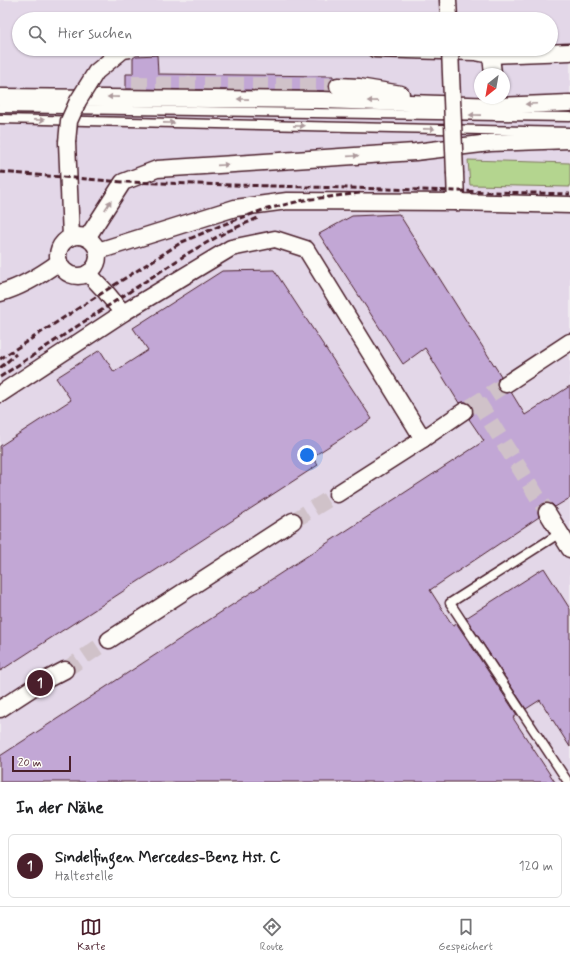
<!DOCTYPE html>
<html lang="de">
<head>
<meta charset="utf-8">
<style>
	:root { --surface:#fff; --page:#f6f6f6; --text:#202124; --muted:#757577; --line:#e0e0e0; --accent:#4a1f2b }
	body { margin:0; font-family:Mynerve,sans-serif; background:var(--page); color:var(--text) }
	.compass { position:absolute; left:474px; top:68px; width:36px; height:36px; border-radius:50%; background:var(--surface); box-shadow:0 1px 3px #0004; rotate:211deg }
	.scale { position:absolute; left:12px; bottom:10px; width:59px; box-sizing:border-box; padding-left:4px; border:2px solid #4a1f2b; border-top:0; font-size:11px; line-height:14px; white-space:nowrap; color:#4a1f2b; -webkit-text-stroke:3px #fdfcf7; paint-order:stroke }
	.you { position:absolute; left:307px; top:455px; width:14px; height:14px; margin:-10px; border:3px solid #fff; border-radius:50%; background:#1a73e8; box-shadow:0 0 0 6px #1a73e833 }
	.badge { display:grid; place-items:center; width:26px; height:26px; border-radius:50%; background:var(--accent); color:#fff; font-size:13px; font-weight:700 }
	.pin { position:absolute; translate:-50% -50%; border:2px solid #fff; box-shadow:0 1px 4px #0006 }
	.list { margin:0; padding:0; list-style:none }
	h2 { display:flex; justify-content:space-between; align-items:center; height:52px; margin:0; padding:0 16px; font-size:17px }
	h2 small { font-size:13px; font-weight:400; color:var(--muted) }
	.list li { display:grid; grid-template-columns:26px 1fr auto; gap:12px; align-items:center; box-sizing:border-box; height:64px; margin:0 8px 8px; padding:0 8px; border:1px solid var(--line); border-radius:6px }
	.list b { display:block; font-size:15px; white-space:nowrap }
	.list p { margin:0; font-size:13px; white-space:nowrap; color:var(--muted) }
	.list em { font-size:13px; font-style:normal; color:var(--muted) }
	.icon { flex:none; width:22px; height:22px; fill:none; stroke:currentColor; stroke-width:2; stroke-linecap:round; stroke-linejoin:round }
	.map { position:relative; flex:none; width:570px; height:782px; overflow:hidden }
	.search { position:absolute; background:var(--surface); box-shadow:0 1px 3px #0004; left:12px; right:12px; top:12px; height:44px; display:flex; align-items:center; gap:10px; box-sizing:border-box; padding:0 14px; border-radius:22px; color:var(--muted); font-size:15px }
	.sheet { height:124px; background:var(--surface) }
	nav { display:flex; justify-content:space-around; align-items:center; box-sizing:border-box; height:56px; border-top:1px solid var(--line); background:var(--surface); font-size:11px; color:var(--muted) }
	nav a { display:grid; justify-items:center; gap:2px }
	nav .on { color:var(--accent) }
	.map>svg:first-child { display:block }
</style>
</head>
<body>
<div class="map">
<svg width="570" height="782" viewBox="0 0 570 782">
	<rect width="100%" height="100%" fill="#f1ebf0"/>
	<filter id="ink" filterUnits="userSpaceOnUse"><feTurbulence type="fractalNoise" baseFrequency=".025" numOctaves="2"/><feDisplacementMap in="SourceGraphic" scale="8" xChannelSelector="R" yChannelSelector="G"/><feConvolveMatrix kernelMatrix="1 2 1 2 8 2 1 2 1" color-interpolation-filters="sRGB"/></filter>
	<g filter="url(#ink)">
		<!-- built -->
		<path fill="#e3d7e8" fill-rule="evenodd" d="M0,0H570V782H0ZM19,19H551V49H19ZM480,74H504V98H480Z"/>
		<!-- green -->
		<polygon fill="#b4d58f" stroke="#7f7a5d" points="468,160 570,163 570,187 470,185"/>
		<!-- building -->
		<g fill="#c2a7d5" stroke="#4a1f2b">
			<polygon points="157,55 158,74 333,76 333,78 330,81 329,85 330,91 126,89 126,74 133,74 133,58 136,56"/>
			<polygon points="399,214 501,376 498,379 497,384 498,390 501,392 506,393 511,392 525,415 570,386 570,498 555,507 552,504 547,503 542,504 538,508 538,512 539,517 430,590 453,626 457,624 517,715 513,718 555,782 0,782 0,756 484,441 469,419 473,415 473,411 472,406 468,402 463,402 459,403 425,348 403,364 319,234 352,216"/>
			<polygon points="274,270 372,419 312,457 318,465 0,671 0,446 71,400 56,378 100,350 114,372 148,350 133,328 222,271"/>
			<polygon points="544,568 570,609 570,747 540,700 526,709 466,618"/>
		</g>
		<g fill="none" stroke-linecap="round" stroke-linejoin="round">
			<!-- minor-tunnel -->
			<g stroke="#d0c2c9" stroke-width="16" stroke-dasharray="16 8" stroke-linecap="butt">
				<polyline points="132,84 338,86"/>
				<polyline points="478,402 547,512"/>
				<polyline points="470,407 506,384"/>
				<polyline points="293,521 337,494"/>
				<polyline points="65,670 109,640"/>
			</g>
			<defs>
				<g id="service">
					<polyline points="0,108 570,117"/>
					<polyline points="0,119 570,132"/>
					<polyline points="560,533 450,603 568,782"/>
				</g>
				<g id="minor">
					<polyline points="448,0 449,19"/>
					<polyline points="375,49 475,52 491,55 493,74"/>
					<polyline points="491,55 570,52"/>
					<polyline points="338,86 359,87 401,94"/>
					<polyline points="0,97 322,100 497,106 570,103"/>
					<polyline points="67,142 71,237"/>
					<polyline points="455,174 456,202"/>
					<circle cx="78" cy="256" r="20"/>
					<polyline points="87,238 123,182 157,169 415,152 490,143 570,140"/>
					<polyline points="98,251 235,208 287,201 456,202 570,205"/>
					<polyline points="88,273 105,291 123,313"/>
					<path d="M0,293C22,287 41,275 59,262"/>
					<polyline points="506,384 570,342"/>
					<polyline points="0,394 123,313 231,248 275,239 306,249 423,439"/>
					<polyline points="337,494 423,439 464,411"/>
					<polyline points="547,512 570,549"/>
					<polyline points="109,640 293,521"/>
					<polyline points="0,709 40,683 65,670"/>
				</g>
			</defs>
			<!-- service casing -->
			<use href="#service" stroke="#4a1f2b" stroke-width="11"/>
			<!-- minor casing -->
			<use href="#minor" stroke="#4a1f2b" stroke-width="19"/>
			<!-- service -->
			<use href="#service" stroke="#fdfcf7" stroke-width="8"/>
			<!-- minor -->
			<use href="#minor" stroke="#fdfcf7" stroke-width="16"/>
			<!-- rail -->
			<g stroke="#4a1f2b" stroke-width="3" stroke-dasharray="6 3" stroke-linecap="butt">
				<polyline points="0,172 123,182 570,194"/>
				<polyline points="0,359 105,291 182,242 222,225 263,210 304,200 361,193"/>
				<polyline points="0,368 16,354"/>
				<polyline points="0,377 190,252 226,232 260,217"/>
			</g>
			<defs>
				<g id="minor-bridge">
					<polyline points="450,49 455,174"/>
					<polyline points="67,142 69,121 78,101 96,72 123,50 130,49"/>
				</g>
			</defs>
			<!-- minor-bridge casing -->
			<use href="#minor-bridge" stroke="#4a1f2b" stroke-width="19" stroke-linecap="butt"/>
			<!-- minor-bridge -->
			<use href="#minor-bridge" stroke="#fdfcf7" stroke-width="16"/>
		</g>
		<!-- one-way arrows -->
		<defs><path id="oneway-solid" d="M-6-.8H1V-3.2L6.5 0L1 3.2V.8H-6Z"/></defs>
		<g fill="#ac999b">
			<use href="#oneway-solid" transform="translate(113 97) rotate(-179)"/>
			<use href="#oneway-solid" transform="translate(243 99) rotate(-179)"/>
			<use href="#oneway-solid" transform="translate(373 101) rotate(-179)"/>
			<use href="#oneway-solid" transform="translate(531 104) rotate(178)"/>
			<use href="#oneway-solid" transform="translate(475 115) rotate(-179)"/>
			<use href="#oneway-solid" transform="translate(39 120) rotate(1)"/>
			<use href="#oneway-solid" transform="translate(169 123) rotate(1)"/>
			<use href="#oneway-solid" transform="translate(299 126) rotate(1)"/>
			<use href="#oneway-solid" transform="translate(429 129) rotate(1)"/>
			<use href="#oneway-solid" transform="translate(353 156) rotate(-4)"/>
			<use href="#oneway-solid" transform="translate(223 165) rotate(-4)"/>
			<use href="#oneway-solid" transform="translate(108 205) rotate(-57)"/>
		</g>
	</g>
</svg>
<svg class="compass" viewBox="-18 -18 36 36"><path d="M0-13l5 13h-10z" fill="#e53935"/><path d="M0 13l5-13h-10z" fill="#757577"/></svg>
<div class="scale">20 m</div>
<div class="you"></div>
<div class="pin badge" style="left:40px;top:683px">1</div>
<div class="search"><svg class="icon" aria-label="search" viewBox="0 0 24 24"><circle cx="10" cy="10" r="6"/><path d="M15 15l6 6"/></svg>Hier suchen</div>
</div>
<section class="sheet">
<h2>In der Nähe<small></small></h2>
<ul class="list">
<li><span class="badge">1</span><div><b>Sindelfingen Mercedes-Benz Hst. C</b><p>Haltestelle</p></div><em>120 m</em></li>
</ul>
</section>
<nav>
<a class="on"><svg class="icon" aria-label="map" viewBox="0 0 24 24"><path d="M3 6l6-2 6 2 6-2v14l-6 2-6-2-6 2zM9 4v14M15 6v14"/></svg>Karte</a>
<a><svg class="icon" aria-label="directions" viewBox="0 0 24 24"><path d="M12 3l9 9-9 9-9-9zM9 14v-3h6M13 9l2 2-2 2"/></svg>Route</a>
<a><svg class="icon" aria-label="saved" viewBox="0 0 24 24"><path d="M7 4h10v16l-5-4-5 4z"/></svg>Gespeichert</a>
</nav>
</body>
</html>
